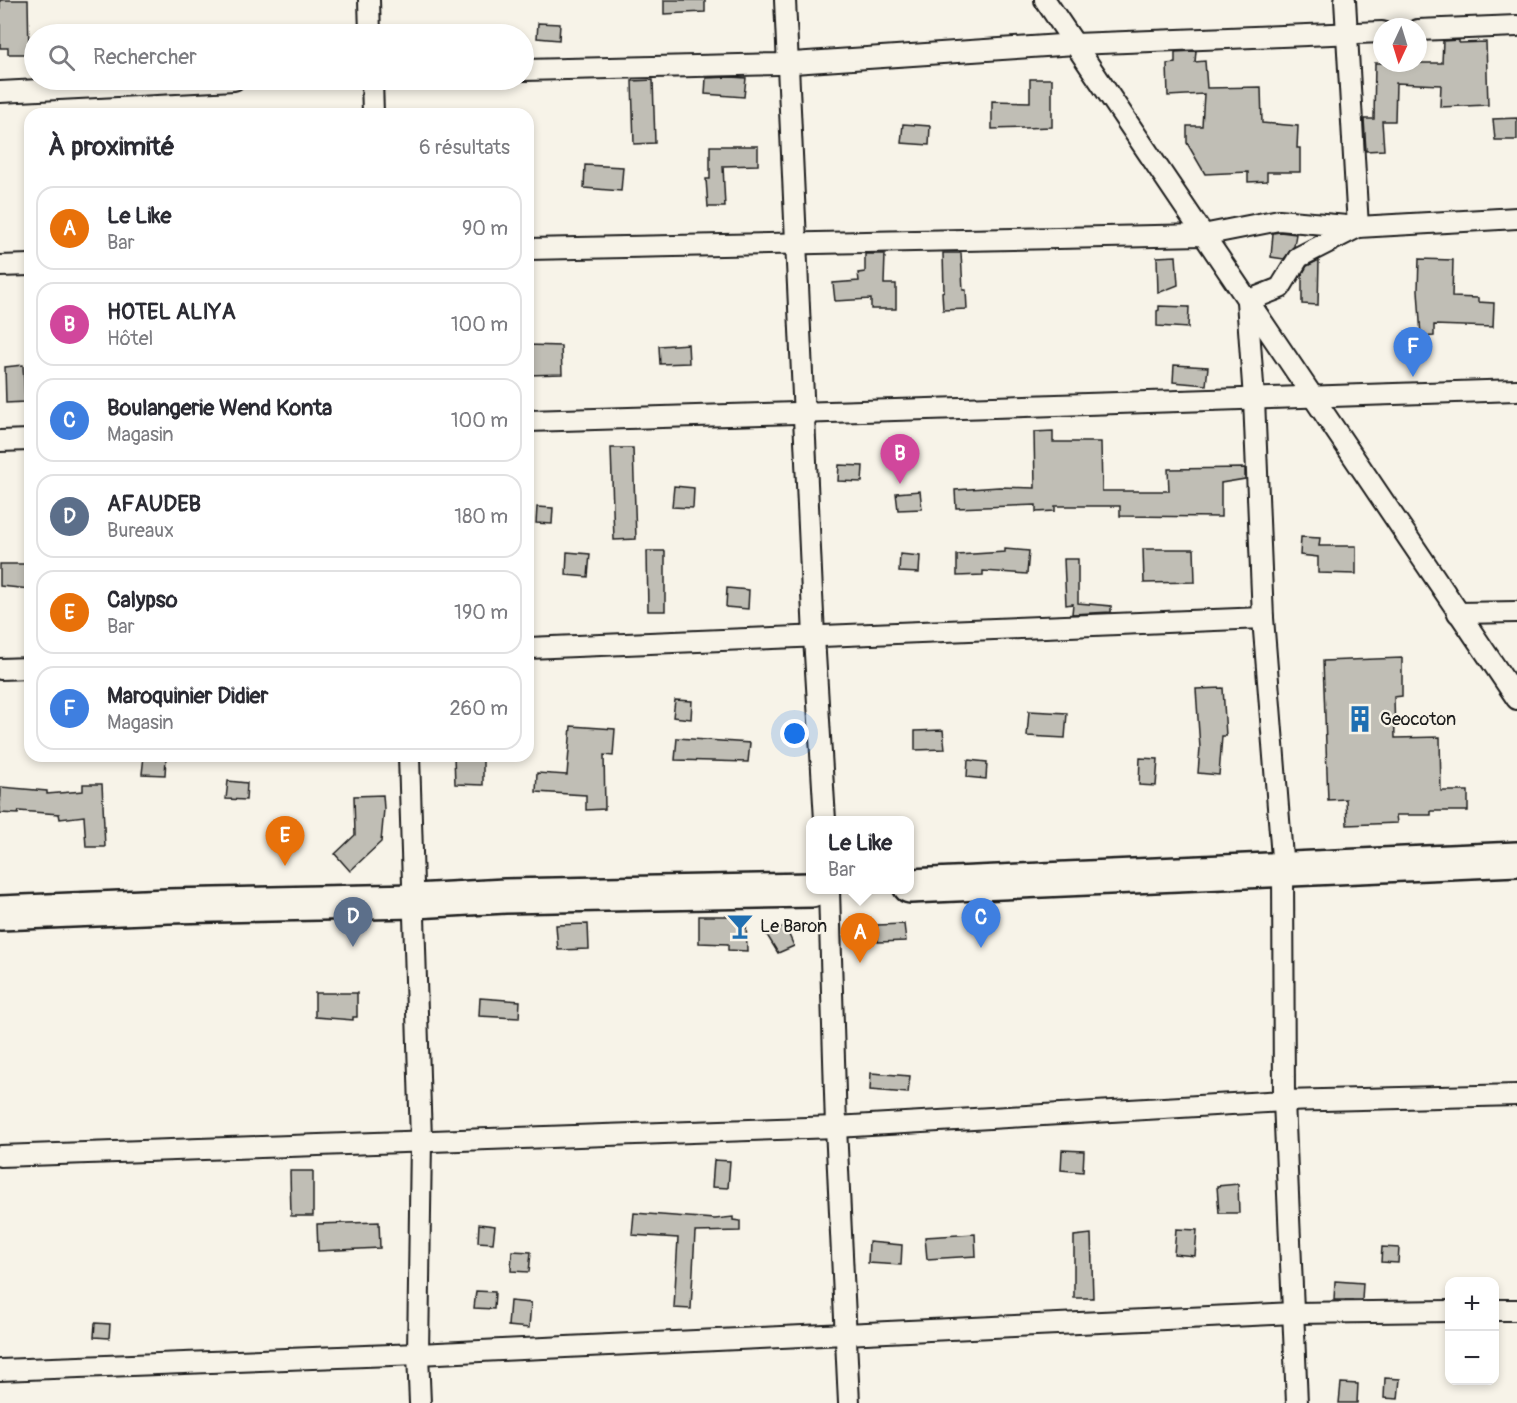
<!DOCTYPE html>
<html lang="fr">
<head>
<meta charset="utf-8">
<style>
	:root { --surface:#fff; --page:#f7f7f7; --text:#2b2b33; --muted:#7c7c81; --line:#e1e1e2; --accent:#1a73e8 }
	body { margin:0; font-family:Pangolin,sans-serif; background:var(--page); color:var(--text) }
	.controls { position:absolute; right:18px; bottom:18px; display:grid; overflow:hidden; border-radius:12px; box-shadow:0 3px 9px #0003 }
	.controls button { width:54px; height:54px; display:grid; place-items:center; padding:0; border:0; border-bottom:2px solid var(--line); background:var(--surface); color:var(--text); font:30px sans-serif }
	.compass { position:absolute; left:1373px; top:18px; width:54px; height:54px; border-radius:50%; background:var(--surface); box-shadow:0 3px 9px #0003; rotate:184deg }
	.you { position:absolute; left:795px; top:734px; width:21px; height:21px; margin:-15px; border:4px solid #fff; border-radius:50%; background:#1a73e8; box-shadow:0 0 0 9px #1a73e833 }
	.badge { display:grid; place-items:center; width:39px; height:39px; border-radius:50%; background:var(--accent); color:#fff; font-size:20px; font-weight:700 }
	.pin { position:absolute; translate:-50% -50px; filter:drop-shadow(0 2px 3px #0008) }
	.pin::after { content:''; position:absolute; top:32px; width:21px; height:18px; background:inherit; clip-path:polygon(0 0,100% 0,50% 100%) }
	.popup { position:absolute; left:806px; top:816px; width:108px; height:78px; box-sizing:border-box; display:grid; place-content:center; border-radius:12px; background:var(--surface); filter:drop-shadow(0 2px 4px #0005); font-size:20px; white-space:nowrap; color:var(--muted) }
	.popup b { font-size:22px; color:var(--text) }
	.popup::after { content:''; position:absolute; left:50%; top:100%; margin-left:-12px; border:12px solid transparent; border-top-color:var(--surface) }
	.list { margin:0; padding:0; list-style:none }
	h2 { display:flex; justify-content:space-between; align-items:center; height:78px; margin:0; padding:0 24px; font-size:26px }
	h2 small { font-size:20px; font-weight:400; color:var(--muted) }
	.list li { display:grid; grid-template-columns:39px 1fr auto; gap:18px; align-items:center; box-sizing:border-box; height:84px; margin:0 12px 12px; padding:0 12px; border:2px solid var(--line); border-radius:18px }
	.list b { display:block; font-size:22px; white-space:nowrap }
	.list p { margin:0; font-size:20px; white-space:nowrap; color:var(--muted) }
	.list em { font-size:20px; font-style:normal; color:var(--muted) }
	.icon { flex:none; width:33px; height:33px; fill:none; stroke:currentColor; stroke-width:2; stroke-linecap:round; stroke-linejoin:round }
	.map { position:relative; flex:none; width:1517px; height:1403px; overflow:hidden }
	.search { position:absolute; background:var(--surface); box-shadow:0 3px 9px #0003; left:24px; top:24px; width:510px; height:66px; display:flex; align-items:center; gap:15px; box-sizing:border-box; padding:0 21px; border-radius:33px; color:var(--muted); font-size:22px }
	.panel { position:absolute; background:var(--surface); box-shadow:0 3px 9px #0003; left:24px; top:108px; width:510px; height:654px; border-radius:18px }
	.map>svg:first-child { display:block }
</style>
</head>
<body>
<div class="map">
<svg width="1517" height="1403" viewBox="0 0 1517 1403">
	<rect width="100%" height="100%" fill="#f7f3e8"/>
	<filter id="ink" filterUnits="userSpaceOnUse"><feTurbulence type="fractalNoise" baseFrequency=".0167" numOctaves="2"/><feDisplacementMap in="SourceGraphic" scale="12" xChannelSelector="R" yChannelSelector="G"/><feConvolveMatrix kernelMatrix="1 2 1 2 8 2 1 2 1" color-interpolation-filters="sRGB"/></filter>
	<g filter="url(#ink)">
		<!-- building -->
		<g fill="#c0beb5" stroke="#1c1c1c" stroke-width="1.5">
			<polygon points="0,0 28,0 29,54 8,54 8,48 0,48"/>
			<polygon points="664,0 705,0 705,12 664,14"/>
			<polygon points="538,23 560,24 559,40 537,38"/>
			<polygon points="1459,40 1459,43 1486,42 1488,105 1440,107 1441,85 1396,83 1395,121 1382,121 1384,150 1366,151 1364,119 1374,119 1375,63 1442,63 1443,41"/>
			<polygon points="1196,51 1195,62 1205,61 1207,88 1261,87 1262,123 1298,126 1297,148 1300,148 1300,172 1267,172 1267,181 1248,182 1248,172 1205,174 1187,143 1187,126 1202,126 1204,94 1168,96 1167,64 1175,63 1175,52"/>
			<polygon points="731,77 746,78 744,97 705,94 706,78"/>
			<polygon points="1030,79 1052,79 1052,127 992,129 992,101 1030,102"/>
			<polygon points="653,80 655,143 634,144 632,81"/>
			<polygon points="1517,118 1517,140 1495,140 1493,119"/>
			<polygon points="903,124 930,126 929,145 901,143"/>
			<polygon points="710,146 758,146 758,165 723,166 725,207 708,207 706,179 710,179"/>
			<polygon points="585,165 623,167 621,191 584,188"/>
			<polygon points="1280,232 1296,234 1294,246 1284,259 1271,257 1273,233"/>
			<polygon points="943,253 961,253 963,290 966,290 967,309 943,310 942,292 944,291"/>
			<polygon points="865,254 885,254 884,284 896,284 896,309 871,309 871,299 835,301 833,283 859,281 858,273 865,272"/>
			<polygon points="1176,256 1178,285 1158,293 1157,257"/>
			<polygon points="1419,259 1453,260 1452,297 1478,298 1478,302 1494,303 1493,327 1434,325 1434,336 1421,337 1418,290"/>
			<polygon points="1319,260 1318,305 1302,304 1302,275 1307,266"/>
			<polygon points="1159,306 1189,307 1188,328 1157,326 1157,311 1159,310"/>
			<polygon points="688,344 689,363 660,364 659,346"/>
			<polygon points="528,345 561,346 562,374 528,375"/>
			<polygon points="23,365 25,402 6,403 5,367"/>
			<polygon points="1174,365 1208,367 1206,385 1173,382"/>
			<polygon points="1053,431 1053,442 1101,442 1102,491 1169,491 1168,469 1245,468 1245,479 1221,483 1221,517 1120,516 1120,506 1055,506 1055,511 1036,512 1036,505 956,508 955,490 999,487 1035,488 1034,432"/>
			<polygon points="611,448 633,448 636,539 614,540"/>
			<polygon points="839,465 863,466 862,482 838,481"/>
			<polygon points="674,486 694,488 693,508 672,507"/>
			<polygon points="920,491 922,509 898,510 896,493"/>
			<polygon points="537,507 553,508 552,524 536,523"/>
			<polygon points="1301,537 1320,538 1319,546 1356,546 1356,574 1318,573 1318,557 1300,555"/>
			<polygon points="1005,549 1029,551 1027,574 983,571 983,575 957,576 957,555 1005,552"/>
			<polygon points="1143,549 1194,549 1195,582 1144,583"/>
			<polygon points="647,551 665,551 665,611 648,611"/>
			<polygon points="567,552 590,554 588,577 566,575"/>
			<polygon points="900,554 920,556 919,573 899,572"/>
			<polygon points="1064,559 1078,559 1078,603 1111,606 1111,612 1072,614 1073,604 1066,605"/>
			<polygon points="0,564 30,564 30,589 0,586"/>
			<polygon points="727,588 749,590 748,609 726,607"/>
			<polygon points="1402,658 1402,696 1394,697 1395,738 1440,737 1441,791 1468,791 1468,811 1431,811 1431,815 1396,815 1397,823 1347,825 1346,799 1328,800 1323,661"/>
			<polygon points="1223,688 1226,736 1222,736 1219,775 1198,773 1200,748 1196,689"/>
			<polygon points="675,700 692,701 691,719 673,717"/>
			<polygon points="1029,711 1067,713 1065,738 1027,736"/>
			<polygon points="571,726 615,729 613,756 604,755 605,809 586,810 586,795 536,792 537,773 567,775"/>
			<polygon points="943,730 945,749 915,750 915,731"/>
			<polygon points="677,738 750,743 748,762 675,760"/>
			<polygon points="144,756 166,758 165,775 142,774"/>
			<polygon points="454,756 483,756 483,785 455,784"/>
			<polygon points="1140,758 1158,759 1156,786 1139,785"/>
			<polygon points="968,760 987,762 986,779 967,777"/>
			<polygon points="228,781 247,783 246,800 226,799"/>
			<polygon points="83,784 102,784 105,847 86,847 84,816 60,819 59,814 19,811 18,814 0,813 1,787 47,791 47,794 83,791"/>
			<polygon points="383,795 384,809 381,842 350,871 335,854 355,835 354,796"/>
			<polygon points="699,916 746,916 747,951 728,950 728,944 699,943"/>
			<polygon points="588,924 589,949 558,950 556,925"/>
			<polygon points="904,924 906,941 878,942 877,925"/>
			<polygon points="785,926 794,946 778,953 767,935"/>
			<polygon points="315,993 357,993 357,1017 353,1017 353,1020 315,1017"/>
			<polygon points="480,998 520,1001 519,1018 479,1016"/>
			<polygon points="871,1073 910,1076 908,1093 870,1090"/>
			<polygon points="1062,1150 1084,1151 1083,1172 1061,1170"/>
			<polygon points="714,1160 730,1161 728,1188 712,1187"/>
			<polygon points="290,1171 313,1171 313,1216 291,1216"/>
			<polygon points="1238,1184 1239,1213 1219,1213 1217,1186"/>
			<polygon points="634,1213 715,1219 733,1217 733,1220 740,1221 740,1231 695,1232 691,1309 674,1308 678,1238 632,1235"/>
			<polygon points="379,1222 380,1248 318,1251 317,1224"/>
			<polygon points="479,1224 495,1226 493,1243 478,1242"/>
			<polygon points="1176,1229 1197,1230 1195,1256 1174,1254"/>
			<polygon points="975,1234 976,1256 927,1259 925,1237"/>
			<polygon points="1091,1234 1093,1298 1074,1298 1074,1236"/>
			<polygon points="869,1242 902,1245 901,1265 868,1263"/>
			<polygon points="1382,1247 1399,1248 1398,1263 1381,1262"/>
			<polygon points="512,1251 531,1252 529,1272 511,1271"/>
			<polygon points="1335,1281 1363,1283 1362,1300 1334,1300"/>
			<polygon points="476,1291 495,1292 494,1309 474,1308"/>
			<polygon points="510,1301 531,1303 529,1328 508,1326"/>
			<polygon points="95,1323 110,1324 109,1338 94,1337"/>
			<polygon points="1385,1378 1400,1379 1398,1399 1384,1398"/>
			<polygon points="1341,1383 1358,1384 1357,1403 1339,1403"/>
		</g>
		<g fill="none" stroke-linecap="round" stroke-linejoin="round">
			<defs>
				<g id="street">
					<polyline points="369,0 370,34"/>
					<polyline points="785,0 814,637 825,820"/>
					<polyline points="1045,0 1517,699"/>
					<polyline points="1418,30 1517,26"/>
					<polyline points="524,70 778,64 1075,44 1382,32"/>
					<polyline points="372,80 373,114"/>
					<polyline points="0,92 234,80"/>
					<polyline points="528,249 1203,235 1279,220 1358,227 1517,218"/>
					<polyline points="0,266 30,265"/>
					<path d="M528,421C858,410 1187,403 1517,390"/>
					<polyline points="0,441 30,440"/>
					<polyline points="1458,613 1517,612"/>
					<polyline points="528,648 1263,618"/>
					<polyline points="0,669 30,668"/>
					<polyline points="409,756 421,1140 418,1354 420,1403"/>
					<polyline points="829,890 836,1127 849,1403"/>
					<polyline points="0,1156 836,1127 1284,1101 1517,1095"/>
					<polyline points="1494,1310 1517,1310"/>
					<polyline points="0,1370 418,1354 1293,1313 1450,1311"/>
					<polyline points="1297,1403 1284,1101 1283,870 1263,618 1254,399 1247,301 1280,288 1299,257 1358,227 1345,0"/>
				</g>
				<g id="highway">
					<polyline points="910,886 1517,859"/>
					<polyline points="0,913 168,906 415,901 505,896 812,890"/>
				</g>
			</defs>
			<!-- street casing -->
			<use href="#street" stroke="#1c1c1c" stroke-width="24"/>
			<!-- highway casing -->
			<use href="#highway" stroke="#1c1c1c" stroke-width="38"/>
			<!-- street -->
			<use href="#street" stroke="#f7f3e8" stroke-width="20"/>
			<!-- highway -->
			<use href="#highway" stroke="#f7f3e8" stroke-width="33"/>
		</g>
	</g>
	<!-- icons -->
	<defs>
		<symbol id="building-bare" viewBox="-9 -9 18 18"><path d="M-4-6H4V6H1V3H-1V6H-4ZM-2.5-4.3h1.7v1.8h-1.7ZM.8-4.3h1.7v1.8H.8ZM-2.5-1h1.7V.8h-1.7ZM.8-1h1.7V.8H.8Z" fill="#1f6fb2" stroke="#f7f3e8" stroke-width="2.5" paint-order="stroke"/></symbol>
		<symbol id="bar-bare" viewBox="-9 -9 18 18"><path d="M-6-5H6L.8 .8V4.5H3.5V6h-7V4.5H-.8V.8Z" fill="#1f6fb2" stroke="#f7f3e8" stroke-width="2.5" paint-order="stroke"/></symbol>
	</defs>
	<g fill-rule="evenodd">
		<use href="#building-bare" x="1341" y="700" width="38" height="38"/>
		<use href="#bar-bare" x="721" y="907" width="38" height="38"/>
	</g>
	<g text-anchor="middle" stroke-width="4.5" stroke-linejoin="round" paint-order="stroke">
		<!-- poi labels -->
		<g font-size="18" fill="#1c1c1c" stroke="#f7f3e8" text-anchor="start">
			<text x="1380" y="725">Geocoton</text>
			<text x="760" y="932">Le Baron</text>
		</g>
	</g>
</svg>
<div class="controls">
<button>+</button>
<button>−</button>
</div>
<svg class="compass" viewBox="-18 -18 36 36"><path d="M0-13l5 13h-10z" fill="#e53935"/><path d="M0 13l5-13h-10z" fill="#7c7c81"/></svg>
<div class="you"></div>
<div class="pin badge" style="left:860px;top:963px;background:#e8710a">A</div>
<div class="popup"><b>Le Like</b>Bar</div>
<div class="pin badge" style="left:900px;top:484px;background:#d1479c">B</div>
<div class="pin badge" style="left:981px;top:948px;background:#3f7fe0">C</div>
<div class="pin badge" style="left:353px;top:947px;background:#5c6f8a">D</div>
<div class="pin badge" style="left:285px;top:866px;background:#e8710a">E</div>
<div class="pin badge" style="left:1413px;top:377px;background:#3f7fe0">F</div>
<div class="search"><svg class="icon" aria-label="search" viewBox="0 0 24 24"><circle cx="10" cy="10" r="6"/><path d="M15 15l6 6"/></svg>Rechercher</div>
<section class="panel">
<h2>À proximité<small>6 résultats</small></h2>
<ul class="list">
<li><span class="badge" style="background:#e8710a">A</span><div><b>Le Like</b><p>Bar</p></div><em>90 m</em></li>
<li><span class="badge" style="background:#d1479c">B</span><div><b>HOTEL ALIYA</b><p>Hôtel</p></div><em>100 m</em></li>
<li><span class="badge" style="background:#3f7fe0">C</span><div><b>Boulangerie Wend Konta</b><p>Magasin</p></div><em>100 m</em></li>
<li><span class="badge" style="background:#5c6f8a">D</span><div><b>AFAUDEB</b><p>Bureaux</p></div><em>180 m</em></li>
<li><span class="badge" style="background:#e8710a">E</span><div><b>Calypso</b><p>Bar</p></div><em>190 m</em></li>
<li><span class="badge" style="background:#3f7fe0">F</span><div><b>Maroquinier Didier</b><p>Magasin</p></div><em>260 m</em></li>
</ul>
</section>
</div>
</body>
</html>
